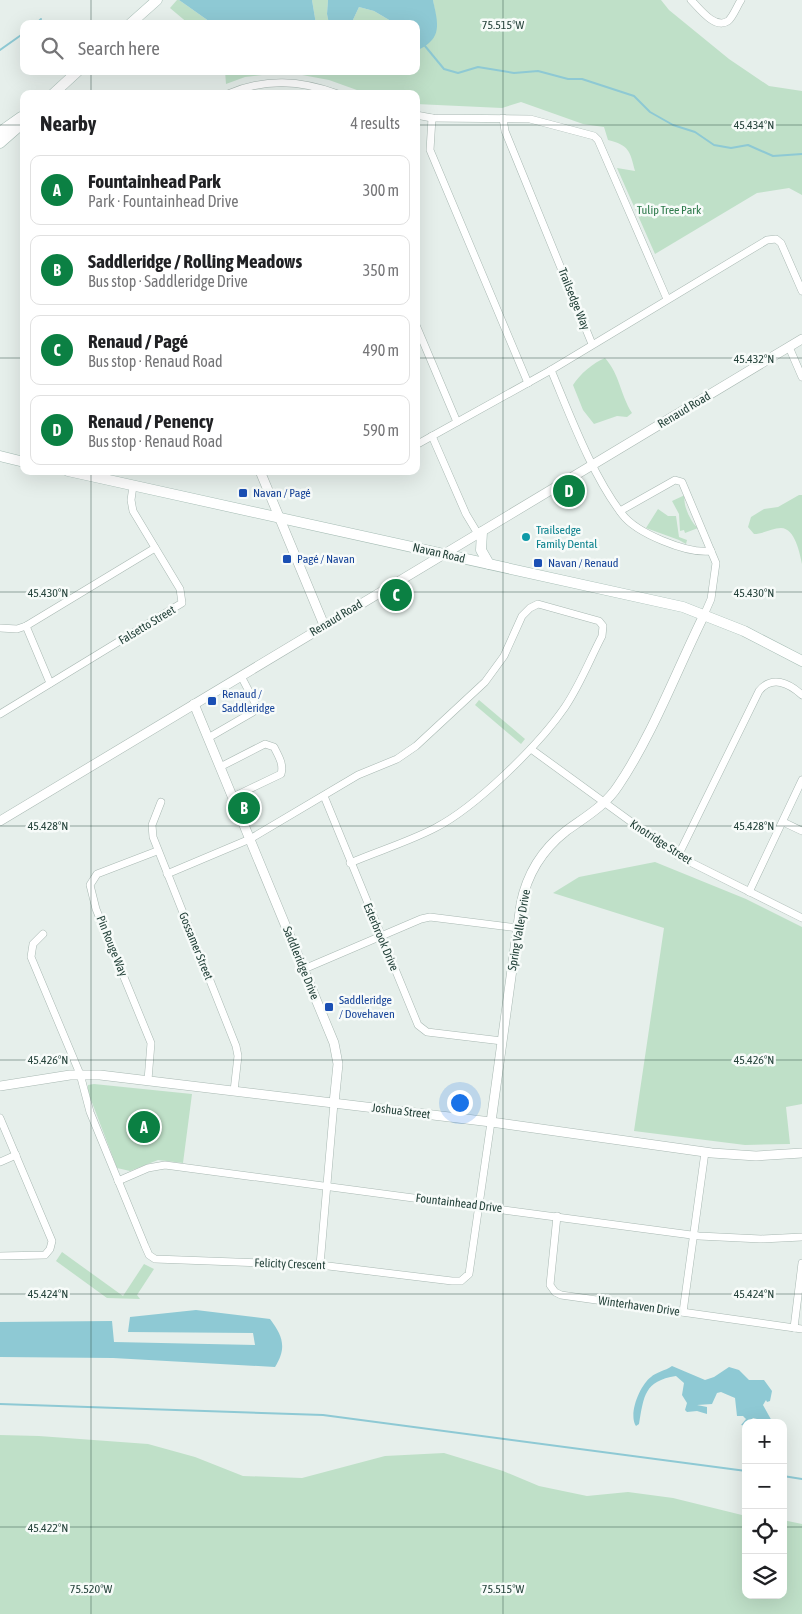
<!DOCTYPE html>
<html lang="en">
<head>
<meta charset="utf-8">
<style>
	:root { --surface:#fff; --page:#f6f6f6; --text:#202124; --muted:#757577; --line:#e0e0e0; --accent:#0b8043 }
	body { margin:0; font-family:"Asap Condensed",sans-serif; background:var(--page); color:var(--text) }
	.controls { position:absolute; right:15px; bottom:15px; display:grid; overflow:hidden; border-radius:10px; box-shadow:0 5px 20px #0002 }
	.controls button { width:45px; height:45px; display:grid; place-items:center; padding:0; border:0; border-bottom:1px solid var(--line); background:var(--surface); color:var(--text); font:25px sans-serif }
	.you { position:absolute; left:459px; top:1102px; width:18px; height:18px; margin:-12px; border:4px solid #fff; border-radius:50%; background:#1a73e8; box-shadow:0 0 0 8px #1a73e833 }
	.badge { display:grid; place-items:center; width:32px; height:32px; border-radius:50%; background:var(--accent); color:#fff; font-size:16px; font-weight:700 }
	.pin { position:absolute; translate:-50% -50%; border:2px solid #fff; box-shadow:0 1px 5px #0006 }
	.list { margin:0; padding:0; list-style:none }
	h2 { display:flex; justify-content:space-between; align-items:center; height:65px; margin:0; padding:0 20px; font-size:21px }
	h2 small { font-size:16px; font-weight:400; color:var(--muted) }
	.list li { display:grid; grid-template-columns:32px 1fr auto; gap:15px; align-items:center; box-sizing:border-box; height:70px; margin:0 10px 10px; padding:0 10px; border:1px solid var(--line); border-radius:10px }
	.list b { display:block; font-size:19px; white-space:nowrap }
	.list p { margin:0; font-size:16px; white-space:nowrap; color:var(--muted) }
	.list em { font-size:16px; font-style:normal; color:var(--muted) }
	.icon { flex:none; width:28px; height:28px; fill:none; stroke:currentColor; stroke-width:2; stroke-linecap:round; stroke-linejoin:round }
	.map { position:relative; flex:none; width:802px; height:1614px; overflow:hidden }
	.search { position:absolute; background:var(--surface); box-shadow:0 5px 20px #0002; left:20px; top:20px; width:400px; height:55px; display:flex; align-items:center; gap:12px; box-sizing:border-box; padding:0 18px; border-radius:10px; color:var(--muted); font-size:19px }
	.panel { position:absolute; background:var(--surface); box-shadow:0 5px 20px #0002; left:20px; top:90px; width:400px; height:385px; border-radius:10px }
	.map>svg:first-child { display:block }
</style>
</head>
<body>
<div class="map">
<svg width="802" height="1614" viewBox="0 0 802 1614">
	<rect width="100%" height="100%" fill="#e6efeb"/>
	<!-- green -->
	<g fill="#bfe0c8">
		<polygon points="177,0 179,0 213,24 189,24 170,8"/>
		<polygon points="312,0 328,0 327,14 329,24 316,24"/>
		<path d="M433,0H661L669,10L729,59L769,86L802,91V195L789,188L757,193L655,254L617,168L635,171C630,151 629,145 608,140L604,127L583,124L521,102L502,108L416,104V94H368L329,80L286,72L245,77L226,84L225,71H416V49L418,50L436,18Z"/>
		<polygon points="359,7 374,11 396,24 351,24"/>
		<path d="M605,358C620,375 620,394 632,413L627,417L617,416L594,424L583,410L573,385C579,375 594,362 605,358Z"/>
		<path d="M685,495C682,504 691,523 698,528L685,533L684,530L680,531L679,514L672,501Z"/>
		<path d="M799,495H802V564C800,554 795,528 781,528C772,528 763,534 754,534L748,527L751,517L764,509L778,507Z"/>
		<polygon points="658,509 668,516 676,516 679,537 687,540 686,544 679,540 646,528"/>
		<polygon points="479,700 525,739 521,744 475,705"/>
		<polygon points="655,862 746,899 802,927 802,1104 786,1107 790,1144 745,1145 634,1131 664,928 553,893 579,877"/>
		<polygon points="94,1084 192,1094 183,1163 158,1160 130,1171 117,1168 88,1092 88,1085"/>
		<polygon points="62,1252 123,1296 144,1264 154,1269 137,1295 140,1299 107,1298 56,1261"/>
		<polygon points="0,1435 39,1436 148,1444 195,1457 243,1476 302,1478 385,1456 444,1453 503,1471 539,1486 587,1496 628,1492 673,1498 746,1516 746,1595 783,1595 783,1520 802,1524 802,1614 0,1614"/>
	</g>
	<!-- water -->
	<g fill="#8ec9d4">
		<polygon points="179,0 312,0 316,24 213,24"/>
		<path d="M328,0H433C438,24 443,38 418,50L416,24H396L374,11L359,7L351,24H329L327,14Z"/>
		<path d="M196,1310L270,1319C283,1336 287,1348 275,1367L113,1358L0,1357V1322L112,1321L114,1342L255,1345L253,1333L128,1332L130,1317Z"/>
		<path d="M672,1366L705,1380L714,1377L729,1367L739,1370L749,1380H764L772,1391L770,1401L767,1402L766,1400L763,1405L773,1423L753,1418L750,1421L756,1423H746V1426L741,1425L746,1419L743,1416H737L735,1398L721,1392L717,1393L712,1404L697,1405L707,1407V1414L697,1411L687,1412L685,1410L687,1403L682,1395L684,1383L676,1376C644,1381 644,1396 639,1424L636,1426C628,1414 640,1385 651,1377C656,1372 665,1371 672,1366Z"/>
	</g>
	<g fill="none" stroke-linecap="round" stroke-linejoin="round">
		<!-- stream -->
		<g stroke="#8ec9d4" stroke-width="2">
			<polyline points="36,24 41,19"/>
			<polyline points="425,46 444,69 458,73 478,67 514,73 538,71 568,79 582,79 634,96 650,112 673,125 695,132 714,145 731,148 748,145 773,156 802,154"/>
			<polyline points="0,50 24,33"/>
			<polyline points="0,1404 323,1415 746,1471"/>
			<polyline points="783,1476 802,1479"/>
		</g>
		<defs>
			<g id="minor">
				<path d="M691,0C699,8 715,30 728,21C733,17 737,6 741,0"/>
				<path d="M228,94C265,78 300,80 338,94"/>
				<polyline points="416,115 432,118 530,119 594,136 598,140 667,299"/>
				<polyline points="432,118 430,150 528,383"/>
				<polyline points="503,118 505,131 592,344"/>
				<polyline points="416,325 457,422"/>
				<polyline points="789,347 802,377"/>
				<path d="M551,370C570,415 592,475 622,514C636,533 687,554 711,551"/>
				<polyline points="432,436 466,514 478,534"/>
				<polyline points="416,445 551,370 767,240 776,239 781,243 802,291"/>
				<polyline points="620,511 675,480 682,482 716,563 711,599 704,615"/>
				<polyline points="26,626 50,683"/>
				<polyline points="0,628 17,629 26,626 155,548"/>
				<polyline points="0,714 182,603 180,589 133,511 131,500 133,486"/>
				<polyline points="208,738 253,712 255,703 241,676"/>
				<polyline points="531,749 678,856 802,918"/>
				<path d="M220,767L265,744L274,747C278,755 284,764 281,774L233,797"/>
				<polyline points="324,796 418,1025 427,1032 502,1041"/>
				<polyline points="161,802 152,825 153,837 236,1046 238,1056 234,1091"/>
				<polyline points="783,822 802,831"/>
				<path d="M678,856L759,691C772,675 789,683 802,695"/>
				<path d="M167,874L250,839L358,775L397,759L416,746L485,682L504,656L522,616L530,608L538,604L599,621L603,626L602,636C590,659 580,685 565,707C539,745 476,807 435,828C408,842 378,851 350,863"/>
				<polyline points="749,892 802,780"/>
				<polyline points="43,934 33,944 31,957 80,1074 90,1112 145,1246 149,1255 155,1259 320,1265 452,1281 461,1281 469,1274 491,1122"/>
				<polyline points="304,969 421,919 430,917 518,928"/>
				<polyline points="148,1080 151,1043 96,909 90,885 97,874 157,851"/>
				<polyline points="0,1118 52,1241 50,1249 45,1255 0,1256"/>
				<polyline points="0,1162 16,1155"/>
				<polyline points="118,1181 148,1168 165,1165 699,1236 761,1239 802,1237"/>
				<polyline points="557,1216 550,1285 555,1292 561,1295 802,1329"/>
				<polyline points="320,1265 334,1103"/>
				<polyline points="683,1312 705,1152"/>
				<polyline points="794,1328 802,1263"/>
			</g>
			<g id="tertiary">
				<polyline points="260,471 324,625"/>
				<polyline points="194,704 334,1043 338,1064 334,1103"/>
				<polyline points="0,821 802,339"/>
				<polyline points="0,1086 70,1075 100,1075 491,1122 712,1153 756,1156 802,1153"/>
				<path d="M491,1122L521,904C527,874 543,849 566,831C585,817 605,806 618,786C653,734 676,672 704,615"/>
			</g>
			<g id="secondary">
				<polyline points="130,24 157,0"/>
				<polyline points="53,94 78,71"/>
				<polyline points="0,132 21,117"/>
				<polyline points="0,143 24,122"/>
				<polyline points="0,456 24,462"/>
				<polyline points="68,471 683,607 744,631 802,661"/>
				<polyline points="482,532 481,550 489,564"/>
			</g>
		</defs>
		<!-- minor casing -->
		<use href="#minor" stroke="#a8b8b2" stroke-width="8"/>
		<!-- tertiary casing -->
		<use href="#tertiary" stroke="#a8b8b2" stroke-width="10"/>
		<!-- secondary casing -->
		<use href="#secondary" stroke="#a4bbb3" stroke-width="11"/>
		<!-- minor -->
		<use href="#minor" stroke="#fff" stroke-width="7"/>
		<!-- tertiary -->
		<use href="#tertiary" stroke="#fff" stroke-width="9"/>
		<!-- secondary -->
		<use href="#secondary" stroke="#fff" stroke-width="10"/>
	</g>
	<!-- ticks -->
	<path fill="none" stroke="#24423a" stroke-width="1" stroke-opacity="0.45" d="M91,0V24M503,0V1614M91,71V94M0,125H24M416,125H802M0,358H24M416,358H802M91,471V1614M0,592H802M0,826H802M0,1060H802M0,1294H802M0,1527H746M783,1527H802"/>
	<!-- markers -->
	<g fill="#1a4fb4" stroke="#f7fbf9" stroke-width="2">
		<rect x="238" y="488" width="10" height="10" rx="2.5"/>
		<rect x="282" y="554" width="10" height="10" rx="2.5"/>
		<rect x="533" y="558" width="10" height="10" rx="2.5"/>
		<rect x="207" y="696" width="10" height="10" rx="2.5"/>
		<rect x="324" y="1002" width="10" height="10" rx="2.5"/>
	</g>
	<circle fill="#0f9aa8" stroke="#f7fbf9" stroke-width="2" cx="526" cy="537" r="5"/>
	<g text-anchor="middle" stroke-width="5" stroke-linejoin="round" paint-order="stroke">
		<!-- park labels -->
		<g font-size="12" fill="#2d7a4b" stroke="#f7fbf9">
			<text x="669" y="214">Tulip Tree Park</text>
		</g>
		<!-- street labels -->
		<g font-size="12" fill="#24423a" stroke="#f7fbf9">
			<text transform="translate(574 299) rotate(68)" y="4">Trailsedge Way</text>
			<text transform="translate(684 410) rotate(-31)" y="4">Renaud Road</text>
			<text transform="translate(439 553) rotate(13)" y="4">Navan Road</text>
			<text transform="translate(336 618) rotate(-31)" y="4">Renaud Road</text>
			<text transform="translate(147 625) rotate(-31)" y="4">Falsetto Street</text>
			<text transform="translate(661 842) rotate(33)" y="4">Knotridge Street</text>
			<text transform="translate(519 930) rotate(-80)" y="4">Spring Valley Drive</text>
			<text transform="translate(381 937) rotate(67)" y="4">Esterbrook Drive</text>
			<text transform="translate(112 946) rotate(68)" y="4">Pin Rouge Way</text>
			<text transform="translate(196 946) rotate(68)" y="4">Gossamer Street</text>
			<text transform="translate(301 963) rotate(68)" y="4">Saddleridge Drive</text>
			<text transform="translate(401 1111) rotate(7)" y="4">Joshua Street</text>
			<text transform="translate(459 1203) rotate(7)" y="4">Fountainhead Drive</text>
			<text transform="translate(290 1264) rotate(2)" y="4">Felicity Crescent</text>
			<text transform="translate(639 1306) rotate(8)" y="4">Winterhaven Drive</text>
		</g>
		<!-- transit labels -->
		<g font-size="12" fill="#164399" stroke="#f7fbf9" text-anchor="start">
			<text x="253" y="497">Navan / Pagé</text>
			<text x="297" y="563">Pagé / Navan</text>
			<text x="548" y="567">Navan / Renaud</text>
			<text x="222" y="698">Renaud /<tspan x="222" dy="14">Saddleridge</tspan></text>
			<text x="339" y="1004">Saddleridge<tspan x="339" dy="14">/ Dovehaven</tspan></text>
		</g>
		<!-- culture labels -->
		<g font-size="12" fill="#0d838f" stroke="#f7fbf9" text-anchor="start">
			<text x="536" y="534">Trailsedge<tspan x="536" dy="14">Family Dental</tspan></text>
		</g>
	</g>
	<g font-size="12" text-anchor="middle" fill="#24423a" stroke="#f7fbf9" stroke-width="5" stroke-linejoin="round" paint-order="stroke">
		<text x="503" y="29">75.515°W</text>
		<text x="754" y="129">45.434°N</text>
		<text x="754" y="363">45.432°N</text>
		<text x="48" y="597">45.430°N</text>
		<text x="754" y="597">45.430°N</text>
		<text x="48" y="830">45.428°N</text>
		<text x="754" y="830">45.428°N</text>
		<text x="48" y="1064">45.426°N</text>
		<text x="754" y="1064">45.426°N</text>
		<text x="48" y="1298">45.424°N</text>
		<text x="754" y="1298">45.424°N</text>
		<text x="48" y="1532">45.422°N</text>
		<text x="91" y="1593">75.520°W</text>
		<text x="503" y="1593">75.515°W</text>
	</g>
</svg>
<div class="controls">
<button>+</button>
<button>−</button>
<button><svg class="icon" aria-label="locate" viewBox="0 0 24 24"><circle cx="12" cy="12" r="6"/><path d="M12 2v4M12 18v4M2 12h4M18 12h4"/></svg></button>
<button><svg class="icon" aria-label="layers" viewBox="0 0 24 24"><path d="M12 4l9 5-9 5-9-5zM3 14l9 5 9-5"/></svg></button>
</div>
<div class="you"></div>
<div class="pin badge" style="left:144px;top:1127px">A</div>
<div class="pin badge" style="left:244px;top:808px">B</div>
<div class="pin badge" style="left:396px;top:595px">C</div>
<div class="pin badge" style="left:569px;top:491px">D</div>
<div class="search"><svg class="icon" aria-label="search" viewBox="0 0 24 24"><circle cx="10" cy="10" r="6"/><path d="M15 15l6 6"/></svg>Search here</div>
<section class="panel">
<h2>Nearby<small>4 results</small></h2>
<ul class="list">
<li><span class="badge">A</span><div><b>Fountainhead Park</b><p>Park · Fountainhead Drive</p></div><em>300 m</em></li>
<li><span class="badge">B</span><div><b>Saddleridge / Rolling Meadows</b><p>Bus stop · Saddleridge Drive</p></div><em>350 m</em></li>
<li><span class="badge">C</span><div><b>Renaud / Pagé</b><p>Bus stop · Renaud Road</p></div><em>490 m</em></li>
<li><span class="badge">D</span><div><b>Renaud / Penency</b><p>Bus stop · Renaud Road</p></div><em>590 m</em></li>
</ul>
</section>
</div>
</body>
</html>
